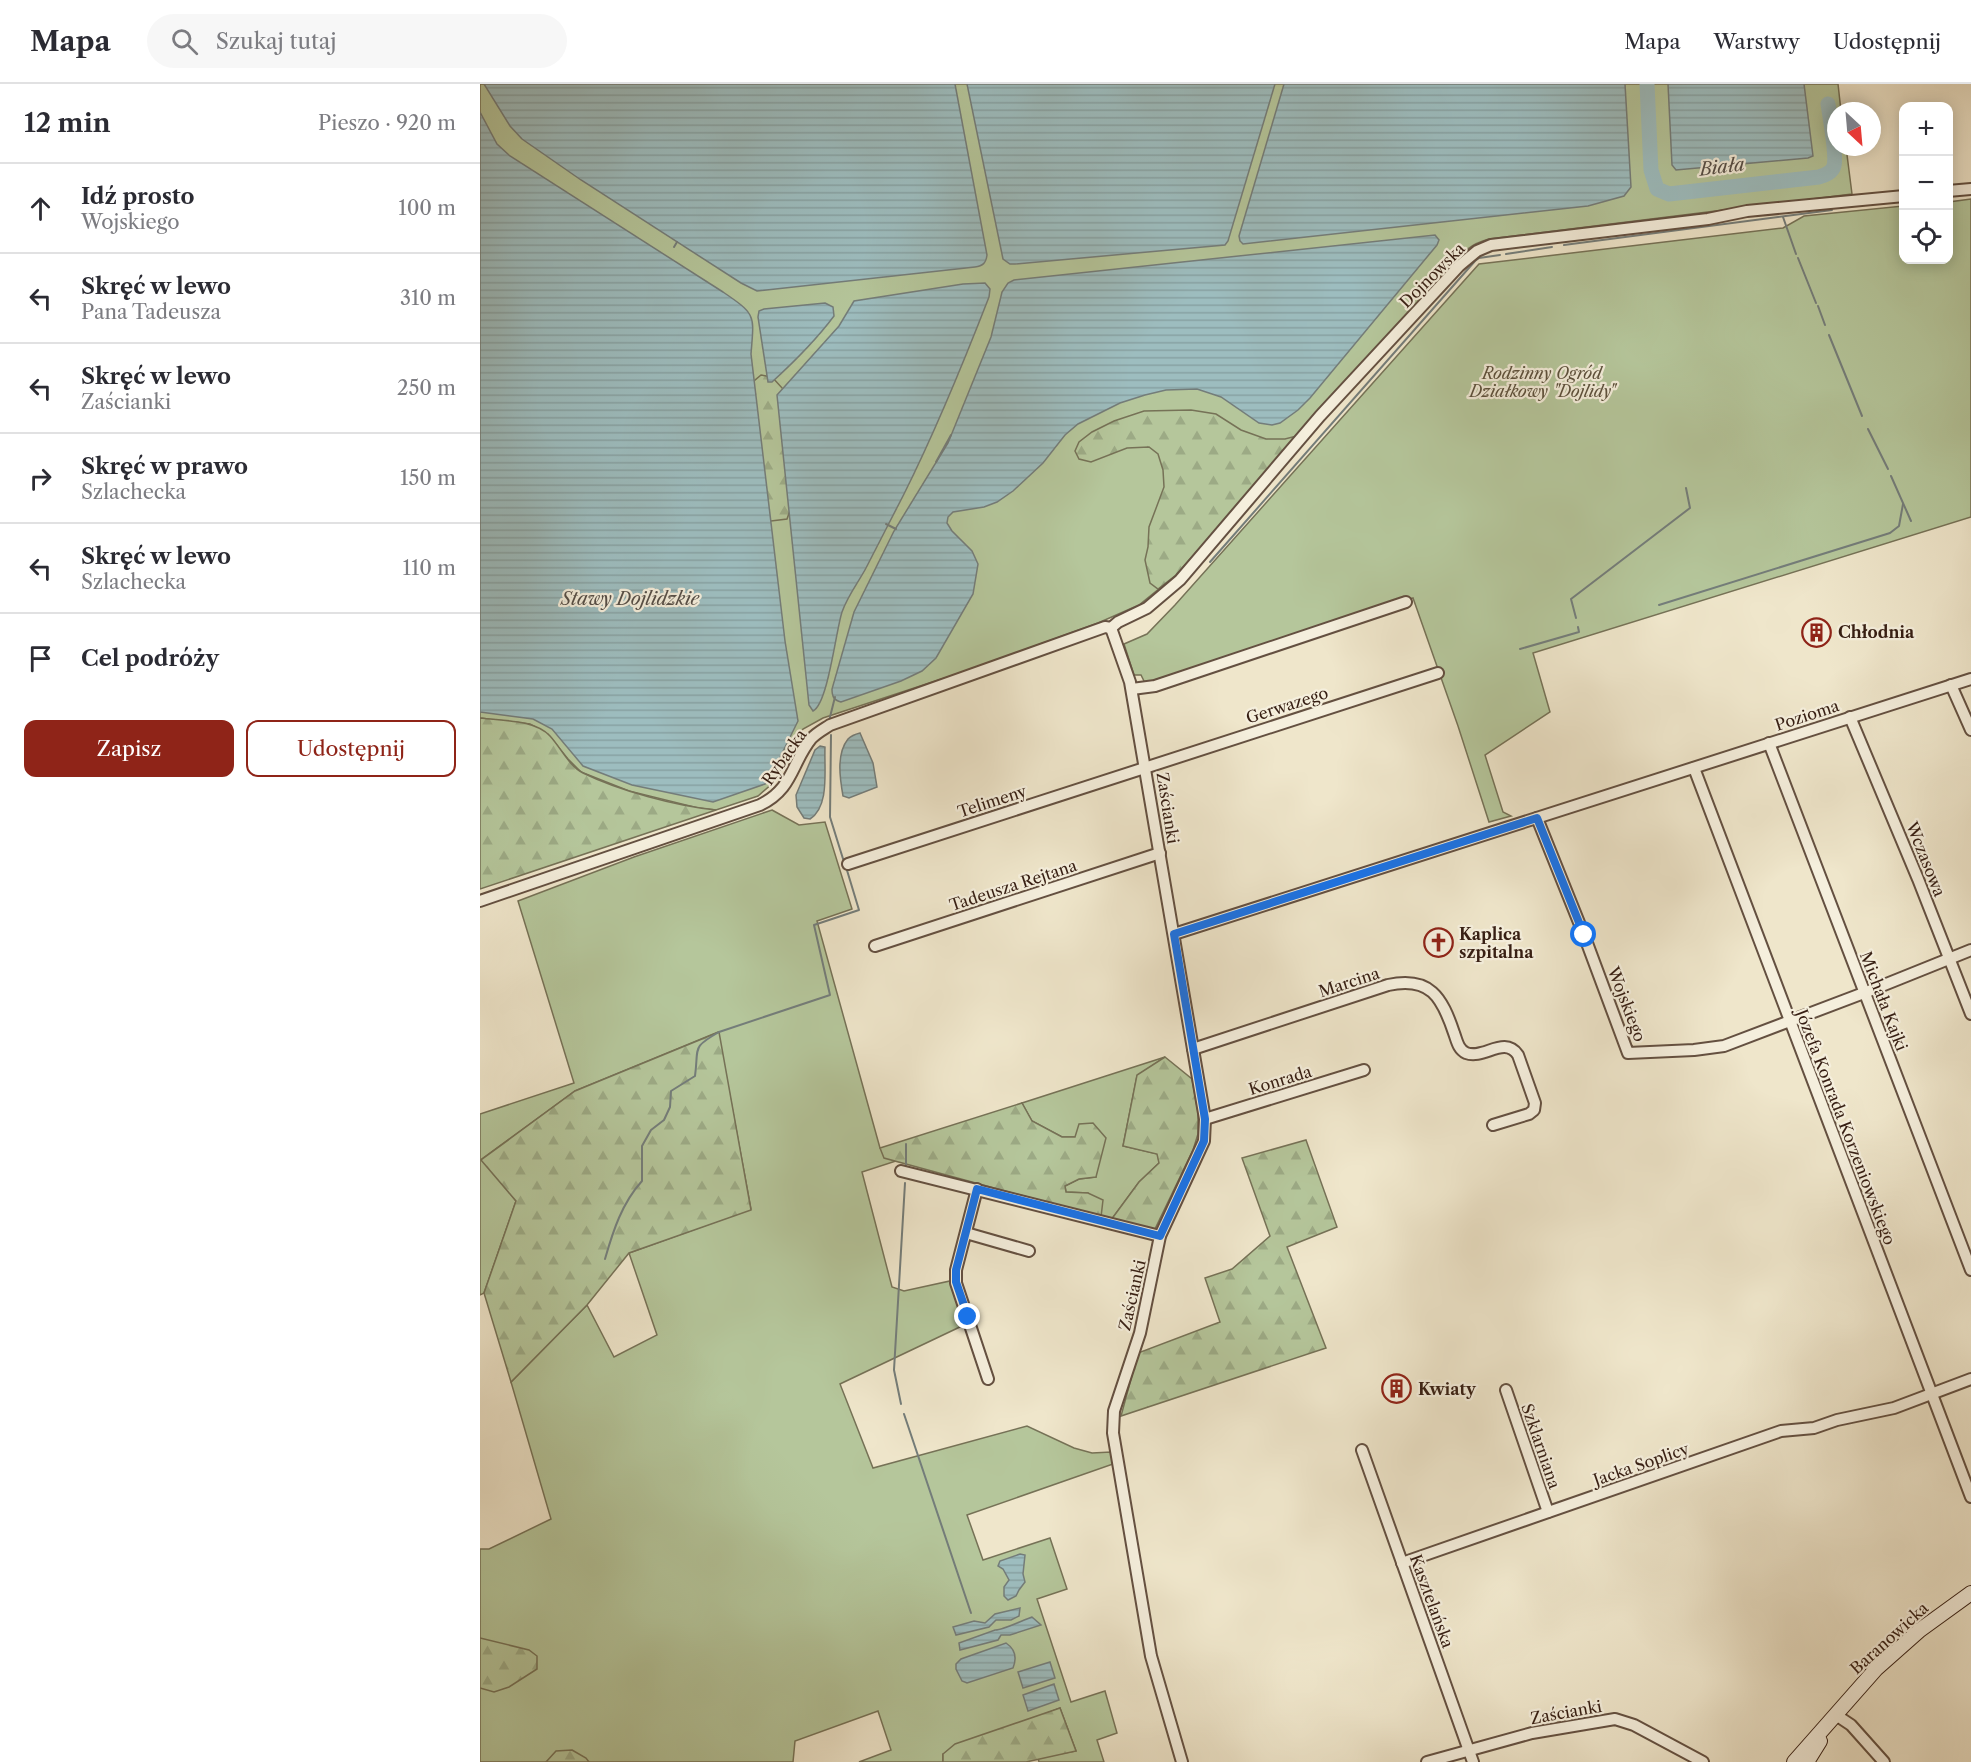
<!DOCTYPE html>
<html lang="pl">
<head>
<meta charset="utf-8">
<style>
	:root { --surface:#fff; --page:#f7f7f7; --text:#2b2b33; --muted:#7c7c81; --line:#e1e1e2; --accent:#8f2418 }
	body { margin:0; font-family:"Libre Caslon Text",serif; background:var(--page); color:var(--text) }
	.controls { position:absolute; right:18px; top:18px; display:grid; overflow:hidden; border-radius:12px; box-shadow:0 3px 15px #0003 }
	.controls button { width:54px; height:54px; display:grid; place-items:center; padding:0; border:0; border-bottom:2px solid var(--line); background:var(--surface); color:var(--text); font:30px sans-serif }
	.compass { position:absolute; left:1347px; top:18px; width:54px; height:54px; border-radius:50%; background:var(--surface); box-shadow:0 3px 15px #0003; rotate:154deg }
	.stop { position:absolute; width:18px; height:18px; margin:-14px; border:4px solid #1a73e8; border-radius:50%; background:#fff }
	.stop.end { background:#1a73e8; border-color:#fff; box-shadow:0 2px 6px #0008 }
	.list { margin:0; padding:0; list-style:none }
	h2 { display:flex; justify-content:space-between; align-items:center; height:78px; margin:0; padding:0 24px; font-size:26px }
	h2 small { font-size:20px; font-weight:400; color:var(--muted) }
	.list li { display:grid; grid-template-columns:39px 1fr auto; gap:18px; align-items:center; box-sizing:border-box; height:90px; padding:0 24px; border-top:2px solid var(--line) }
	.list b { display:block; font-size:22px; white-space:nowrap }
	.list p { margin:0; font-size:20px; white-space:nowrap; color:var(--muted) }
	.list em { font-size:20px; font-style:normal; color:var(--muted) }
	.actions { display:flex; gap:12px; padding:18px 24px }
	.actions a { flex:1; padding:14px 0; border:2px solid var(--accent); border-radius:12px; text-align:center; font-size:21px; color:var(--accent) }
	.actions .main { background:var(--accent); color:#fff }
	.icon { flex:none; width:33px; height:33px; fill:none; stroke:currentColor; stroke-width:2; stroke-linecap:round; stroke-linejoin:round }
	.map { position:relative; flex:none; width:1491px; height:1678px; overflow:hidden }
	header { display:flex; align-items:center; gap:36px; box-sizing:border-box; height:84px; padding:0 30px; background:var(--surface); border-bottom:2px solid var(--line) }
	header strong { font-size:28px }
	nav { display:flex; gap:33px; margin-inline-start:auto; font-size:21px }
	.search { width:420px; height:54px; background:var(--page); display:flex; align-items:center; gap:15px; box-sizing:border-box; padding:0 21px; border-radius:33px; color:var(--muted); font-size:22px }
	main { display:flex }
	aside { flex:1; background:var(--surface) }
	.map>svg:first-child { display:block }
</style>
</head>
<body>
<header>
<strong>Mapa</strong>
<div class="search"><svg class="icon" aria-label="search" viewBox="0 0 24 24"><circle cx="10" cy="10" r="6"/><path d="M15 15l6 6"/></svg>Szukaj tutaj</div>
<nav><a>Mapa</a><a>Warstwy</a><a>Udostępnij</a></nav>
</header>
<main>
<aside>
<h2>12 min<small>Pieszo · 920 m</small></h2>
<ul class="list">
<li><svg class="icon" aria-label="ahead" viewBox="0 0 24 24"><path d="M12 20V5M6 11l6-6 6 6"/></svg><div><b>Idź prosto</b><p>Wojskiego</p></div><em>100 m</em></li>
<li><svg class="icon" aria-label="left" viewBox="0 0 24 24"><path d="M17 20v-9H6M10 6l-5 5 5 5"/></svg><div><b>Skręć w lewo</b><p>Pana Tadeusza</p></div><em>310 m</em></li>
<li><svg class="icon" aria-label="left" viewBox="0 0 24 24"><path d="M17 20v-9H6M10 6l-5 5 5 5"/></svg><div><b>Skręć w lewo</b><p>Zaścianki</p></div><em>250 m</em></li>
<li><svg class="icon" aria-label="right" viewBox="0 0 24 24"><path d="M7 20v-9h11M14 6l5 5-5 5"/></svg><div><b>Skręć w prawo</b><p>Szlachecka</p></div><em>150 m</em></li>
<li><svg class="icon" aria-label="left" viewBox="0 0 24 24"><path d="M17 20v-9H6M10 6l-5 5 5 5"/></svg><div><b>Skręć w lewo</b><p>Szlachecka</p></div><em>110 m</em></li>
<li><svg class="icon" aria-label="arrive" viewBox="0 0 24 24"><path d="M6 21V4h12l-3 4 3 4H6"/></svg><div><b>Cel podróży</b></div></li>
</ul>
<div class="actions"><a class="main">Zapisz</a><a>Udostępnij</a></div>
</aside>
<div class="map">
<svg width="1491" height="1678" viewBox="0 0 1491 1678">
	<defs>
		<pattern id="forest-firs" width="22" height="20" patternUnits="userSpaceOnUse" patternTransform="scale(1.5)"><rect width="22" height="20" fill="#b5c69b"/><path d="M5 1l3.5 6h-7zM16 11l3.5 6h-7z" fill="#9caa85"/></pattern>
		<pattern id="water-rules" width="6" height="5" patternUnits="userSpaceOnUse" patternTransform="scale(1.5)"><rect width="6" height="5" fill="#9dbdbf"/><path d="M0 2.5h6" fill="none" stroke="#88a2a3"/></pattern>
	</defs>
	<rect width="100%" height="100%" fill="#efe6cb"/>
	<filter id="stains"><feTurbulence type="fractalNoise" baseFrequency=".00333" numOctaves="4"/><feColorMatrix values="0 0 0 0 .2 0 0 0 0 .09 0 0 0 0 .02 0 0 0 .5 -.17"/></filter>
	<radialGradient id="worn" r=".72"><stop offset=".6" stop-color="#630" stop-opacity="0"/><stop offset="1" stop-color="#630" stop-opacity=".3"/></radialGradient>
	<!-- green -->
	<g fill="#b5c69b" stroke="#767257" stroke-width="1.5">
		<path d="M0,0H1358L1361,27H1356V63H1366L1372,110L1009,155C990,160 982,169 969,183L696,491L659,521L618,539L486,587L343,634L323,645L293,699L278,712L236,726L218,724L149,707L101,688L88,675L68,650L50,640L0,634Z"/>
		<polygon points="1491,115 1491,433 1053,569 1070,628 1005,671 1023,728 1031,732 1009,738 978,642 933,514 665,599 661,591 654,591 644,560 667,550 695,521 999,180 1303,144 1324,132 1423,122 1424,176 1468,176 1469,118"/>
		<polygon points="292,726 319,741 345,738 372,825 337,837 400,1064 416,1077 382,1088 412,1203 424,1207 470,1197 484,1241 360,1300 393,1384 547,1342 594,1364 612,1369 631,1368 633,1380 487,1431 503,1476 570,1454 587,1505 557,1515 591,1618 625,1607 637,1649 617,1656 624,1678 559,1678 558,1674 596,1667 580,1624 463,1670 463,1678 379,1678 411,1666 398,1627 315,1657 313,1678 0,1678 0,1465 9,1465 71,1435 31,1298 107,1221 134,1273 177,1251 149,1169 271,1125 238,948 95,1007 2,1075 36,1117 4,1209 0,1211 0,1030 94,999 38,817 154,773"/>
		<polygon points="685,973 657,992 643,1062 678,1070 679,1079 659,1098 631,1136 621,1133 608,1109 586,1108 585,1102 599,1095 616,1093 596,1053 582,1053 552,1037 542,1019"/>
	</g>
	<!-- forest -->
	<g fill="url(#forest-firs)" stroke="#767257" stroke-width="1.5">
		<polygon points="281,291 292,293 303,305 314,415 307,435 291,437 284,433 272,313 274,297"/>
		<polygon points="711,326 736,330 761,346 786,355 805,355 820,351 696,491 678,505 670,499 665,476 668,463 669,443 684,403 683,386 678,370 669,363 647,364 611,378 599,375 595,367 599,358 612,348 634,337 664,327"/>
		<path d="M0,634C21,637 55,635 70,652C81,664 89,682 103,689C140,707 196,722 236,726L0,805Z"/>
		<polygon points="239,948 271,1126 149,1169 107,1221 31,1298 4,1209 36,1117 1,1076 95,1007"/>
		<polygon points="685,973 712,995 718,1028 718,1050 713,1066 674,1147 631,1136 659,1098 679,1079 677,1070 643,1062 657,991"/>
		<polygon points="542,1019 552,1037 582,1053 595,1053 599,1040 613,1039 626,1054 616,1093 599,1095 585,1102 586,1108 608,1109 623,1116 621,1133 404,1074 400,1064"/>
		<polygon points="826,1056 857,1143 807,1163 846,1264 641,1332 658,1269 740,1238 725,1194 752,1185 790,1152 762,1074"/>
		<polygon points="0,1554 49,1566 57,1572 57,1585 29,1603 14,1608 0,1604"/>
		<polygon points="580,1624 596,1667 546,1678 463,1678 463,1670 475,1660"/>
		<polygon points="92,1666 106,1674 109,1678 66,1678 76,1667"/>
	</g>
	<!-- water -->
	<g fill="url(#water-rules)" stroke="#747d7a" stroke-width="1.5">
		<path d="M4,0H475L507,171C506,179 503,182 495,183L277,207L261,199L101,96L42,55L30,42Z"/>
		<polygon points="487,0 795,0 748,157 745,161 535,180 530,180 523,175"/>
		<polygon points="804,0 1145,0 1151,103 1144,112 1108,122 763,160 760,157 759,152"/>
		<polygon points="1188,0 1324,0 1333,72 1328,74 1196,86 1192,81"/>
		<path d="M0,28L17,60L30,72L243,208C277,231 274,231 271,270L305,557L318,637L289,696L285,700L233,718L152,701L103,682L72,645L53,635L0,628Z"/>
		<path d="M955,151L959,156L957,161L830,314L818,326L800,339L792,341L779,339L741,313L717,305L686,306L665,311L640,319L598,340L585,351L563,379L533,407L517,418L504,423L473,428L468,433L467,439L472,447L492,467L498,480L493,510L456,574L442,587L421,597L361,618C354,616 352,613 352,605L374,528L414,447L468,359L511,253L522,208L528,199L534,196Z"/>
		<path d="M505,199L510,205L509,213C483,280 456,346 424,410C411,435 399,459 386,484C378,499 368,511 362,528C356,546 348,620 333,627L329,621L297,311L359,242L374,217L483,200Z"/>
		<path d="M345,219L353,223L354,232C336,256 314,278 292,298H288L278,233L279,227L284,225Z"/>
		<path d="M380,649L393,679L397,703L369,714L363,712C360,695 356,670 368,655C371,652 376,650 380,649Z"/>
		<path d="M340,662L345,663C344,686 350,722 330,735L324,734L317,723L316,711L335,666Z"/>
		<polygon points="540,1470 545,1471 543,1490 545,1498 539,1506 536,1512 528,1516 524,1512 524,1503 529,1496 523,1485 518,1482 520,1477"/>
		<polygon points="540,1524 539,1532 531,1536 516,1536 509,1543 476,1551 473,1543 494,1537 505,1539 515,1530"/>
		<path d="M552,1533L561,1541L530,1551H521L518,1556L480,1566L479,1559L515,1546C521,1547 543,1536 552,1533Z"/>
		<path d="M526,1559C535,1565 537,1574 533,1584L487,1599L482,1597L476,1585V1580L481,1575Z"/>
		<polygon points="570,1578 575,1594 543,1604 538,1588"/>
		<polygon points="574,1600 579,1616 548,1627 543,1611"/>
	</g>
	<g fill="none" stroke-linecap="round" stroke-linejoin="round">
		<!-- stream -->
		<g stroke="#747d7a" stroke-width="2">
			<polyline points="1294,98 1294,101"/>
			<polyline points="1303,133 1316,170"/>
			<polyline points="1084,161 1352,126"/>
			<polyline points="194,163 197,158"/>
			<polyline points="1026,170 1072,163"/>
			<polyline points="1318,174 1336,219"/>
			<polyline points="1338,222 1345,241"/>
			<polyline points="1349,251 1382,332"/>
			<polyline points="1388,345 1408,385"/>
			<polyline points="456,378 471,351"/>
			<polyline points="1411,392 1431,437"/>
			<polyline points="406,440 416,445"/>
			<polyline points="730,478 995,177 999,174 1020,171"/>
			<polyline points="1179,521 1410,449 1419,442 1423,420"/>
			<polyline points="1096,534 1091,515 1210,424 1206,404"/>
			<polyline points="1040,565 1099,548 1098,543"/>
			<polyline points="349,637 355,613"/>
			<polyline points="351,651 350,733 364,778"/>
			<polyline points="426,1060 426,1081"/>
			<path d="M125,1175C133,1147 142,1119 162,1097V1062L171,1046L184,1036L190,1023L191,1007L215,992C219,963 211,964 239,948L350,911L334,841L379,826L366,783"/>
			<polyline points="421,1320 414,1286 425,1099"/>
			<polyline points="424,1330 491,1529"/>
		</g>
		<!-- river -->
		<path stroke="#9dbdbf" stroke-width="15" d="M1167,0L1171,86L1177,105L1189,110L1339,93C1345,91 1352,89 1354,82C1357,71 1350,34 1348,20"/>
		<defs>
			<g id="street">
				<polyline points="1468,107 1491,105"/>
				<polyline points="631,544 650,598 725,1035 724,1057 680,1152 660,1249 634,1327 633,1349 671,1572 702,1678"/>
				<polyline points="631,544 638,538 667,524 700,496 840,332 979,182 997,167 1011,161 1228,135 1267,127 1424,112"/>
				<polyline points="1471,601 1491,646"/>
				<polyline points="652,605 675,602 926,518"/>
				<polyline points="1370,633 1438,795 1491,930"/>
				<polyline points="1289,659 1491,1186"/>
				<polyline points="1214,684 1491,1413"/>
				<polyline points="1057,734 1104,851 1148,969 1214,966 1244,962 1389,907 1491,866"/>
				<polyline points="368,780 958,589"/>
				<path d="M0,817L280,721C313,705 311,680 331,655C336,649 344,645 350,641L625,543L631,544"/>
				<polyline points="694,850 1491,595"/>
				<polyline points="395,862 680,769"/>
				<path d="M713,965L908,901C950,892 962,913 974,949C977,957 978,965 986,969C1004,976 1024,951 1038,971L1055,1019L1054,1026L1049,1030L1013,1041"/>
				<polyline points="725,1035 884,986"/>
				<polyline points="421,1087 680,1152"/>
				<polyline points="497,1105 476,1186 476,1199 508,1295"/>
				<polyline points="486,1149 549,1167"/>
				<polyline points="1026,1306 1068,1428"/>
				<polyline points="882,1366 993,1678"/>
				<polyline points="922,1479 1301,1347 1334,1344 1357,1336 1414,1324 1491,1295"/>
				<polyline points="1356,1631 1371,1641 1404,1678"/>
				<polyline points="947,1678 1052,1649 1135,1635 1154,1641 1223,1678"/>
			</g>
			<g id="secondary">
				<polyline points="1314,1678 1396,1585 1440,1546 1491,1509"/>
				<polyline points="1327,1678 1340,1657"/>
			</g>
		</defs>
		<!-- street casing -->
		<use href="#street" stroke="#645041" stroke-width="14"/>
		<!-- secondary casing -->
		<use href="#secondary" stroke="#361e13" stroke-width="16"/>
		<!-- street -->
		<use href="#street" stroke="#f5efdd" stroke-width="10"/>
		<!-- secondary -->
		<use href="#secondary" stroke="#f5efdd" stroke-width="14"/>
	</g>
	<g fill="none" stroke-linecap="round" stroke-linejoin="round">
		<!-- route -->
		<polyline stroke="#1a73e8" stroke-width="8" points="488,1233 476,1198 476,1186 497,1105 680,1152 724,1057 725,1035 694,850 1057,734 1104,851"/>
	</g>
	<!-- icons -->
	<defs>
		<symbol id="building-ring" viewBox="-11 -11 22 22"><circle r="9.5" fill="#f5efdd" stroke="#8f2418" stroke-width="1.5"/><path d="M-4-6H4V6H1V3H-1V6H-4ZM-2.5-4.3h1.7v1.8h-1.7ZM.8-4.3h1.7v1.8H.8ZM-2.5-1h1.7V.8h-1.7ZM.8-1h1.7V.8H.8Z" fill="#8f2418"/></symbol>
		<symbol id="church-ring" viewBox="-11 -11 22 22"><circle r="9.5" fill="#f5efdd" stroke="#8f2418" stroke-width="1.5"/><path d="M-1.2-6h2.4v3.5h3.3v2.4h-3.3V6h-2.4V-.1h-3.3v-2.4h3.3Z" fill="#8f2418"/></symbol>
	</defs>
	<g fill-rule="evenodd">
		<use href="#building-ring" x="1320" y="532" width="33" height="33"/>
		<use href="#church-ring" x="942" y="842" width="33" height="33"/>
		<use href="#building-ring" x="900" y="1288" width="33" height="33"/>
	</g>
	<g text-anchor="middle" stroke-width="4.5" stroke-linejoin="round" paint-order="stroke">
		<!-- street labels -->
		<g font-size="16" fill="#361e13" stroke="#f5efdd">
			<text transform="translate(952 191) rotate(-45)" y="6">Dojnowska</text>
			<text transform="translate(807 621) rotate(-18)" y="6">Gerwazego</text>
			<text transform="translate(1327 631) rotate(-18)" y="6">Pozioma</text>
			<text transform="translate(304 673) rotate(-55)" y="6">Rybacka</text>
			<text transform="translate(512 717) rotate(-18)" y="6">Telimeny</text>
			<text transform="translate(688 724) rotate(81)" y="6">Zaścianki</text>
			<text transform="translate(1446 775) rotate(68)" y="6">Wczasowa</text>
			<text transform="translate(533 801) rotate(-18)" y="6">Tadeusza Rejtana</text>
			<text transform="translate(869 898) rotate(-18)" y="6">Marcina</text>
			<text transform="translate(1404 917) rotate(69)" y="6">Michała Kajki</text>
			<text transform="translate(1147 920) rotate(69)" y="6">Wojskiego</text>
			<text transform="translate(800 996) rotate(-17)" y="6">Konrada</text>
			<text transform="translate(1366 1043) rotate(69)" y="6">Józefa Konrada Korzeniowskiego</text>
			<text transform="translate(652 1211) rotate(-77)" y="6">Zaścianki</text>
			<text transform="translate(1061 1362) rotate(71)" y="6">Szklarniana</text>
			<text transform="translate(1161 1380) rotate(-19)" y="6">Jacka Soplicy</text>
			<text transform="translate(952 1517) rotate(70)" y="6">Kasztelańska</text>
			<text transform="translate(1409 1554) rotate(-42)" y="6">Baranowicka</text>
			<text transform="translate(1086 1628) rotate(-10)" y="6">Zaścianki</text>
		</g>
		<!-- park labels -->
		<g font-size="16" font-style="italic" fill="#5c503c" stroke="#f5efdd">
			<text x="1062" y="295">Rodzinny Ogród<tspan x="1062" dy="18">Działkowy "Dojlidy"</tspan></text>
		</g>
		<!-- poi labels -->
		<g font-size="16" font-weight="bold" fill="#361e13" stroke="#f5efdd" text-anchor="start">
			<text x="1358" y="554">Chłodnia</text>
			<text x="979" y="856">Kaplica<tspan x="979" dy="18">szpitalna</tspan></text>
			<text x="938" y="1311">Kwiaty</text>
		</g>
		<!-- water labels -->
		<g font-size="18" font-style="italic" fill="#554e47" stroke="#f5efdd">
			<text transform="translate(1242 83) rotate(-7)" y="6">Biała</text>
			<text x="150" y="521">Stawy Dojlidzkie</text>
		</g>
	</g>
	<rect width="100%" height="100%" filter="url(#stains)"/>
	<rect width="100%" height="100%" fill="url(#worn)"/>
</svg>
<div class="controls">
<button>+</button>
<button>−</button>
<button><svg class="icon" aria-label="locate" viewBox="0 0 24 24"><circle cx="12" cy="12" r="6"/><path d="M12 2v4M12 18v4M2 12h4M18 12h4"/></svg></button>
</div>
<svg class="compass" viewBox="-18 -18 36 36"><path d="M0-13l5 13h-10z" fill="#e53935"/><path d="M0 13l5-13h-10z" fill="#7c7c81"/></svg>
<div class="stop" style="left:1104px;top:851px"></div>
<div class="stop end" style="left:488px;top:1233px"></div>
</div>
</main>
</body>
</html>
